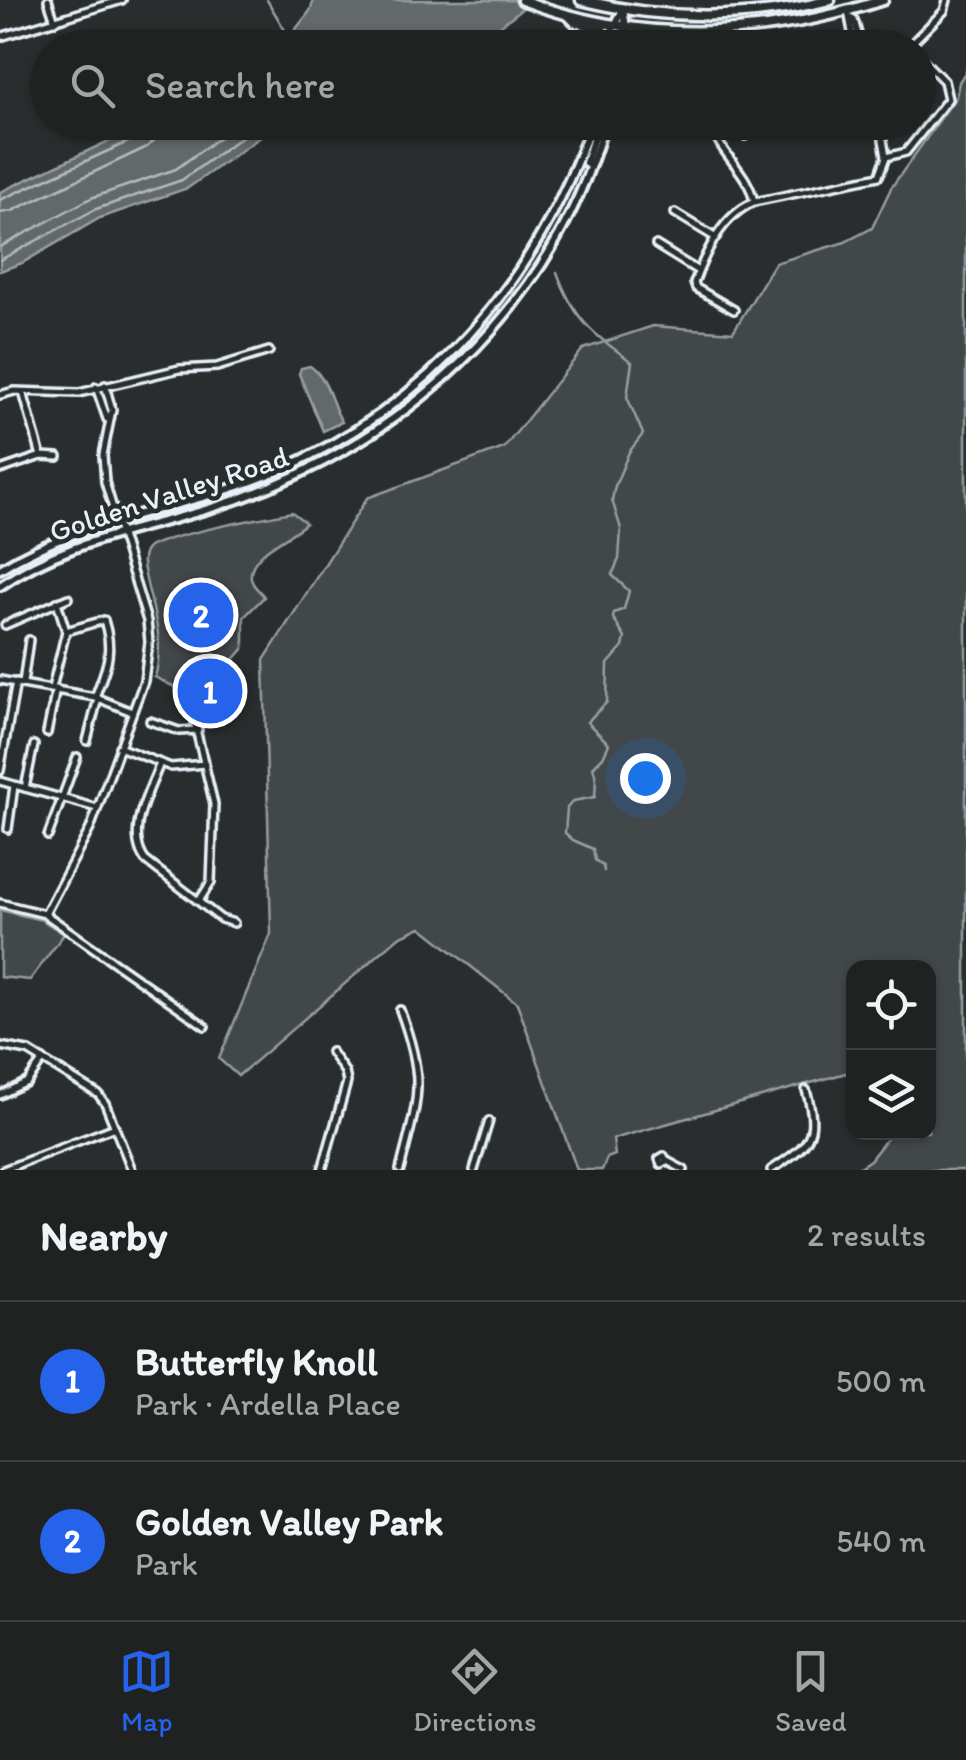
<!DOCTYPE html>
<html lang="en">
<head>
<meta charset="utf-8">
<style>
	:root { --surface:#202222; --page:#2d2f2f; --text:#f1f3f6; --muted:#a2a4a5; --line:#3d3f40; --accent:#2563eb }
	body { margin:0; font-family:Itim,sans-serif; background:var(--page); color:var(--text) }
	.controls { position:absolute; right:30px; bottom:30px; display:grid; overflow:hidden; border-radius:20px; box-shadow:0 2px 8px #0004 }
	.controls button { width:90px; height:90px; display:grid; place-items:center; padding:0; border:0; border-bottom:2px solid var(--line); background:var(--surface); color:var(--text); font:50px sans-serif }
	.you { position:absolute; left:645px; top:778px; width:35px; height:35px; margin:-25px; border:8px solid #fff; border-radius:50%; background:#1a73e8; box-shadow:0 0 0 15px #1a73e833 }
	.badge { display:grid; place-items:center; width:65px; height:65px; border-radius:50%; background:var(--accent); color:#fff; font-size:32px; font-weight:700 }
	.pin { position:absolute; translate:-50% -50%; border:5px solid #fff; box-shadow:0 2px 10px #0006 }
	.list { margin:0; padding:0; list-style:none }
	h2 { display:flex; justify-content:space-between; align-items:center; height:130px; margin:0; padding:0 40px; font-size:42px }
	h2 small { font-size:32px; font-weight:400; color:var(--muted) }
	.list li { display:grid; grid-template-columns:65px 1fr auto; gap:30px; align-items:center; box-sizing:border-box; height:160px; padding:0 40px; border-top:2px solid var(--line) }
	.list b { display:block; font-size:38px; white-space:nowrap }
	.list p { margin:0; font-size:32px; white-space:nowrap; color:var(--muted) }
	.list em { font-size:32px; font-style:normal; color:var(--muted) }
	.icon { flex:none; width:55px; height:55px; fill:none; stroke:currentColor; stroke-width:2; stroke-linecap:round; stroke-linejoin:round }
	.map { position:relative; flex:none; width:966px; height:1170px; overflow:hidden }
	.search { position:absolute; background:var(--surface); box-shadow:0 2px 8px #0004; left:30px; right:30px; top:30px; height:110px; display:flex; align-items:center; gap:25px; box-sizing:border-box; padding:0 35px; border-radius:55px; color:var(--muted); font-size:38px }
	.sheet { height:450px; background:var(--surface) }
	nav { display:flex; justify-content:space-around; align-items:center; box-sizing:border-box; height:140px; border-top:2px solid var(--line); background:var(--surface); font-size:28px; color:var(--muted) }
	nav a { display:grid; justify-items:center; gap:5px }
	nav .on { color:var(--accent) }
	.map>svg:first-child { display:block }
</style>
</head>
<body>
<div class="map">
<svg width="966" height="1170" viewBox="0 0 966 1170">
	<rect width="100%" height="100%" fill="#2a2d2e"/>
	<filter id="ink" filterUnits="userSpaceOnUse"><feTurbulence type="fractalNoise" baseFrequency=".01" numOctaves="2"/><feDisplacementMap in="SourceGraphic" scale="20" xChannelSelector="R" yChannelSelector="G"/><feConvolveMatrix kernelMatrix="1 2 1 2 8 2 1 2 1" color-interpolation-filters="sRGB"/></filter>
	<g filter="url(#ink)">
		<!-- green -->
		<g fill="#424648" stroke="#959ca0" stroke-width="2.5">
			<polygon points="966,71 966,1170 855,1170 870,1160 891,1133 928,1132 928,968 854,968 853,1071 613,1139 615,1155 607,1158 602,1170 577,1170 517,1003 421,927 399,937 238,1076 219,1059 271,934 264,660 367,498 504,448 583,349 653,326 733,332 775,263 845,242 872,228 891,188 956,97 959,82"/>
			<path d="M292,512L306,523C291,538 248,552 251,578C252,587 261,591 264,597L244,617V648L231,663L234,673L228,684L238,693L212,715L195,706L184,692L155,677C166,637 151,608 144,570C142,562 142,554 148,548C163,536 266,517 292,512Z"/>
			<polygon points="0,910 42,920 64,934 30,980 0,977"/>
		</g>
		<!-- water -->
		<g fill="#63686b" stroke="#989fa3" stroke-width="2.5">
			<polygon points="314,0 533,0 496,29 457,47 281,48 310,11"/>
			<polygon points="147,123 280,123 188,188 100,218 22,263 0,271 0,192"/>
			<path d="M310,366C330,380 330,403 342,422L323,431L299,374L301,368Z"/>
		</g>
		<g fill="none" stroke-linecap="round" stroke-linejoin="round">
			<!-- shore -->
			<g stroke="#b3bac0" stroke-width="2.5">
				<polyline points="0,200 141,136 147,130 148,122"/>
				<polyline points="0,213 12,211 147,147 158,137 161,122"/>
				<polyline points="0,247 91,198 176,169 240,122"/>
				<polyline points="0,260 96,209 182,180 262,122"/>
			</g>
			<!-- stream -->
			<g stroke="#989fa3" stroke-width="2.5">
				<polyline points="267,0 289,37"/>
				<path d="M557,272C574,320 592,333 632,362L627,397L643,434L629,452L615,486L612,500L621,529L619,559L612,575L629,591L624,609L614,613L613,618L625,638L623,647L608,664L607,702L587,722L609,744L603,757L593,767L596,778L595,797L573,801L567,808L565,833L573,840L593,849L595,860L603,866L604,871"/>
			</g>
			<defs>
				<g id="street">
					<polyline points="48,0 55,21"/>
					<polyline points="848,11 855,48"/>
					<polyline points="850,18 854,20 862,48"/>
					<polyline points="0,37 122,0"/>
					<polyline points="907,48 944,11 947,0"/>
					<path d="M712,122C717,155 747,167 754,202"/>
					<polyline points="742,122 745,136"/>
					<polyline points="886,157 906,152 948,99 944,81 918,55"/>
					<polyline points="675,213 716,238"/>
					<polyline points="656,245 698,271"/>
					<path d="M734,310L696,288L694,283C706,251 722,216 754,202L879,176L886,157L880,122"/>
					<polyline points="96,387 107,419"/>
					<polyline points="23,392 41,456"/>
					<polyline points="0,395 14,391 79,393 179,369 217,367 269,351"/>
					<polyline points="0,470 41,456 58,457"/>
					<polyline points="57,602 66,631"/>
					<polyline points="5,625 68,598"/>
					<path d="M66,631L104,620C114,652 107,666 95,697"/>
					<polyline points="0,680 95,697 132,712"/>
					<polyline points="23,683 29,640"/>
					<polyline points="52,688 66,631"/>
					<polyline points="150,721 179,731 198,730"/>
					<polyline points="195,725 214,804 211,882 199,901"/>
					<polyline points="47,733 56,689"/>
					<polyline points="87,741 98,698"/>
					<polyline points="119,747 171,767 205,764"/>
					<path d="M160,763C149,793 125,831 145,860L221,919L234,923"/>
					<polyline points="0,771 16,682"/>
					<polyline points="0,781 97,808"/>
					<polyline points="25,788 34,745"/>
					<polyline points="8,829 14,786"/>
					<polyline points="48,836 77,757"/>
					<polyline points="0,903 45,914 205,1026"/>
					<polyline points="45,914 90,829 144,681 149,642 147,621 105,482 103,455 112,410 105,385"/>
					<polyline points="0,1046 28,1051 98,1094 105,1103 132,1170"/>
					<polyline points="0,1095 27,1082 43,1060"/>
					<polygon points="664,1156 667,1161 661,1164 659,1159"/>
					<polyline points="667,1161 684,1170"/>
					<polyline points="3,1170 115,1127"/>
					<polyline points="322,1170 347,1082 345,1072 331,1052"/>
					<path d="M400,1170C418,1098 427,1083 400,1010"/>
					<polyline points="474,1170 489,1121"/>
					<path d="M771,1170C809,1145 820,1137 806,1090"/>
				</g>
				<g id="secondary">
					<polyline points="609,45 612,31 623,10"/>
					<polyline points="621,48 626,26 623,10"/>
					<polyline points="590,167 586,163 594,137 592,124"/>
					<path d="M0,569C67,527 145,515 220,492C404,435 529,302 592,122"/>
					<path d="M0,586C67,539 145,530 221,505C402,446 553,310 605,122"/>
				</g>
				<g id="primary">
					<path d="M522,0C641,45 763,39 883,0"/>
					<path d="M581,0C662,20 748,21 830,0"/>
					<polyline points="570,17 575,22 602,29 607,38 606,48"/>
				</g>
			</defs>
			<!-- street casing -->
			<use href="#street" stroke="#e8f1f8" stroke-width="12"/>
			<!-- secondary casing -->
			<use href="#secondary" stroke="#e8f1f8" stroke-width="14"/>
			<!-- primary casing -->
			<use href="#primary" stroke="#e8f1f8" stroke-width="15"/>
			<!-- street -->
			<use href="#street" stroke="#2a2d2e" stroke-width="5"/>
			<!-- secondary -->
			<use href="#secondary" stroke="#2a2d2e" stroke-width="6"/>
			<!-- primary -->
			<use href="#primary" stroke="#2a2d2e" stroke-width="8"/>
		</g>
	</g>
	<g text-anchor="middle" stroke-width="9" stroke-linejoin="round" paint-order="stroke">
		<!-- street labels -->
		<g font-size="30" fill="#e8f1f8" stroke="#2a2d2e">
			<text transform="translate(169 494) rotate(-18)" y="10">Golden Valley Road</text>
		</g>
	</g>
</svg>
<div class="controls">
<button><svg class="icon" aria-label="locate" viewBox="0 0 24 24"><circle cx="12" cy="12" r="6"/><path d="M12 2v4M12 18v4M2 12h4M18 12h4"/></svg></button>
<button><svg class="icon" aria-label="layers" viewBox="0 0 24 24"><path d="M12 4l9 5-9 5-9-5zM3 14l9 5 9-5"/></svg></button>
</div>
<div class="you"></div>
<div class="pin badge" style="left:210px;top:691px">1</div>
<div class="pin badge" style="left:201px;top:615px">2</div>
<div class="search"><svg class="icon" aria-label="search" viewBox="0 0 24 24"><circle cx="10" cy="10" r="6"/><path d="M15 15l6 6"/></svg>Search here</div>
</div>
<section class="sheet">
<h2>Nearby<small>2 results</small></h2>
<ul class="list">
<li><span class="badge">1</span><div><b>Butterfly Knoll</b><p>Park · Ardella Place</p></div><em>500 m</em></li>
<li><span class="badge">2</span><div><b>Golden Valley Park</b><p>Park</p></div><em>540 m</em></li>
</ul>
</section>
<nav>
<a class="on"><svg class="icon" aria-label="map" viewBox="0 0 24 24"><path d="M3 6l6-2 6 2 6-2v14l-6 2-6-2-6 2zM9 4v14M15 6v14"/></svg>Map</a>
<a><svg class="icon" aria-label="directions" viewBox="0 0 24 24"><path d="M12 3l9 9-9 9-9-9zM9 14v-3h6M13 9l2 2-2 2"/></svg>Directions</a>
<a><svg class="icon" aria-label="saved" viewBox="0 0 24 24"><path d="M7 4h10v16l-5-4-5 4z"/></svg>Saved</a>
</nav>
</body>
</html>
